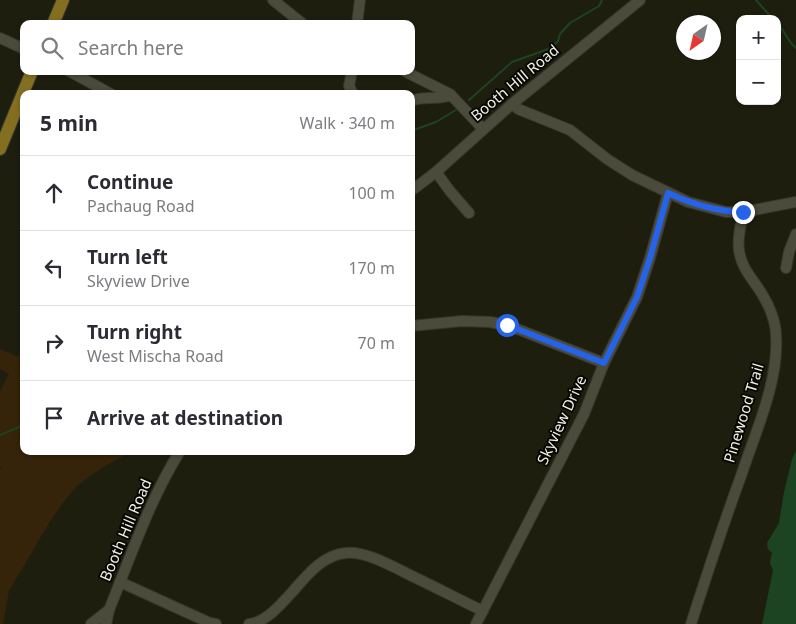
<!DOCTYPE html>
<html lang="en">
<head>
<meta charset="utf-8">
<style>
	:root { --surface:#fff; --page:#f7f7f7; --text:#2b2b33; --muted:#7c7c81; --line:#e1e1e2 }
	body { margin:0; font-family:"Noto Sans",sans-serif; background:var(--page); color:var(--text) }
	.controls { position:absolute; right:15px; top:15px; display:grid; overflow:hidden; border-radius:10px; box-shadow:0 1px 4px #0004 }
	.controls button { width:45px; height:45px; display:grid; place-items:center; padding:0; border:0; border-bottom:1px solid var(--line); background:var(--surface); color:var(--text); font:25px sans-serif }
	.compass { position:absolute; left:676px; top:15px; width:45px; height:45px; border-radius:50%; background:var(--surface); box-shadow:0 1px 4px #0004; rotate:214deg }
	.stop { position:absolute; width:15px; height:15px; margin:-11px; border:4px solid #2563eb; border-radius:50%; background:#fff }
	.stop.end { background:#2563eb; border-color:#fff; box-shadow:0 1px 5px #0008 }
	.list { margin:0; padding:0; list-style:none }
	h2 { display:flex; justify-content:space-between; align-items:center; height:65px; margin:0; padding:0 20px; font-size:21px }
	h2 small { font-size:16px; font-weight:400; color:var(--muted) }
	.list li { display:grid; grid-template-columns:32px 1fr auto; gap:15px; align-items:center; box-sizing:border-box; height:75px; padding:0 20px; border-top:1px solid var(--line) }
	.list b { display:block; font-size:19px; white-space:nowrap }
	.list p { margin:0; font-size:16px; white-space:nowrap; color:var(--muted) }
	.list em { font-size:16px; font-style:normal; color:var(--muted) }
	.icon { flex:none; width:28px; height:28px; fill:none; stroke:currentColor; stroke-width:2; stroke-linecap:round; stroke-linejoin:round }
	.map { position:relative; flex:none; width:796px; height:624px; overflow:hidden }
	.search { position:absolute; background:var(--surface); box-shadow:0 1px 4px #0004; left:20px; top:20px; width:395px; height:55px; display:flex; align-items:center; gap:12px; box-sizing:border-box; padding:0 18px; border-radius:10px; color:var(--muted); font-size:19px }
	.panel { position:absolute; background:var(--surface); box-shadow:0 1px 4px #0004; left:20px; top:90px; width:395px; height:365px; border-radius:10px }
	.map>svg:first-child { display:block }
</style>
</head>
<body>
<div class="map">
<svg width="796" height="624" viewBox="0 0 796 624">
	<rect width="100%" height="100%" fill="#1e1e0f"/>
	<!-- green -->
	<polygon fill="#35230a" points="24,348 24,451 134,451 114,461 91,475 76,487 62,504 49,523 9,591 3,624 0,624 0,470 2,468 0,467 0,391 9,374 0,369 0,349 18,357"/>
	<!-- water -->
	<polygon fill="#1c4422" points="796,451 796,624 762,624 773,570 770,563 772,553 768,549 767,543 779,523 784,492 792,459"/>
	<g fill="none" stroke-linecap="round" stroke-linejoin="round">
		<!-- stream -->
		<g stroke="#1c4422" stroke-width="2">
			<polyline points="756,0 773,19"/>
			<path d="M777,23C787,33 786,40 796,48"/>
			<polyline points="469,100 512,62 551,48 558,41 560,34 570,23 599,6 602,0"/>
			<polyline points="411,131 436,122 456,110"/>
			<polyline points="0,435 24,425"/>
		</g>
		<defs>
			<g id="minor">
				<polyline points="273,0 303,24"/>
				<polyline points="357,24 360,0"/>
				<polyline points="0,38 24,49"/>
				<polyline points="69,71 111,94"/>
				<polyline points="352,71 349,86 353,94"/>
				<polyline points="404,71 450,94 483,129"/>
				<path d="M411,101C424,95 437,101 451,95"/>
				<polyline points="512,104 518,109 570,130 607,159 632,175 688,202 726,212 743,212 796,202"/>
				<polyline points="436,172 450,191 469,213"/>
				<polyline points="411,191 436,172 512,104 640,0"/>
				<polyline points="786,268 789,252 796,234"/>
				<polyline points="411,326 462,321 490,322 507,325 604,363"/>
				<polyline points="120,582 210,623 216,624"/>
				<polyline points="91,624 109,610"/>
				<path d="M106,624L109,610C131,556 149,501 180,451"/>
				<path d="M249,624C267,622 282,603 294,590C308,574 323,555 346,553C367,551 395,568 414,577C437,588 460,600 483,611"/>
				<polyline points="476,624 584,414 604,363 637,297 650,258 668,193"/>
				<path d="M691,624C707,574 723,525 741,476C755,433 779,382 776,336C776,322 769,305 762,294C753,279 741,268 739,250C737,239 741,224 743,212"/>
			</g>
			<g id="major">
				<polyline points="53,24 63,0"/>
				<polyline points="0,149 32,71"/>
			</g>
		</defs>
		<!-- minor casing -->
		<use href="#minor" stroke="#36362e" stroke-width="12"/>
		<!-- major casing -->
		<use href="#major" stroke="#36362e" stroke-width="14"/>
		<!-- minor -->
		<use href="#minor" stroke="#4b4b3b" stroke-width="10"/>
		<!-- major -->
		<use href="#major" stroke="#846f21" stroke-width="12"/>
	</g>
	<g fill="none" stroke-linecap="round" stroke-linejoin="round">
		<!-- route -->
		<path stroke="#2563eb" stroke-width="6" d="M507,325L604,363L637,297L650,258L668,193C692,204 716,212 743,212"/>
	</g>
	<g text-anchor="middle" stroke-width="4" stroke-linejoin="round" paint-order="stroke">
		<!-- street labels -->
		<g font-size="15" fill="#f0f0e7" stroke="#080803">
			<text transform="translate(515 83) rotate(-40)" y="5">Booth Hill Road</text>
			<text transform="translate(744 413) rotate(-73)" y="5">Pinewood Trail</text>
			<text transform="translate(562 420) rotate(-65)" y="5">Skyview Drive</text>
			<text transform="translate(126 530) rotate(-67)" y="5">Booth Hill Road</text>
		</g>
	</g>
</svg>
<div class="controls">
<button>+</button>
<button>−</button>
</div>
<svg class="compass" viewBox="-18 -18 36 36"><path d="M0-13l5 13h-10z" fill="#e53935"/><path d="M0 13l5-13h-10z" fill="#7c7c81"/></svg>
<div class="stop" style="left:507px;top:325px"></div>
<div class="stop end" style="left:743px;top:212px"></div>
<div class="search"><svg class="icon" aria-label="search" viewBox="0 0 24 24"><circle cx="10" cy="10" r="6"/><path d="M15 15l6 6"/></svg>Search here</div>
<section class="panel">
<h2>5 min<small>Walk · 340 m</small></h2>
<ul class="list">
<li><svg class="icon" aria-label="ahead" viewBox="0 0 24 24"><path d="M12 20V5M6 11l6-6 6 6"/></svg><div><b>Continue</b><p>Pachaug Road</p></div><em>100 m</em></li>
<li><svg class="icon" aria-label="left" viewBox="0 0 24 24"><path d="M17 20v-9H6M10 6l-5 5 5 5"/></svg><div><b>Turn left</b><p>Skyview Drive</p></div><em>170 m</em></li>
<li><svg class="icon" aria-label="right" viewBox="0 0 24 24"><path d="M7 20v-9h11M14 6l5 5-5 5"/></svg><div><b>Turn right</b><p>West Mischa Road</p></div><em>70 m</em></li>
<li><svg class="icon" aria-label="arrive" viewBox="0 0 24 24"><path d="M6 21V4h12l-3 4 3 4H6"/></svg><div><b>Arrive at destination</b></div></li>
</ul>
</section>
</div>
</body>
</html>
